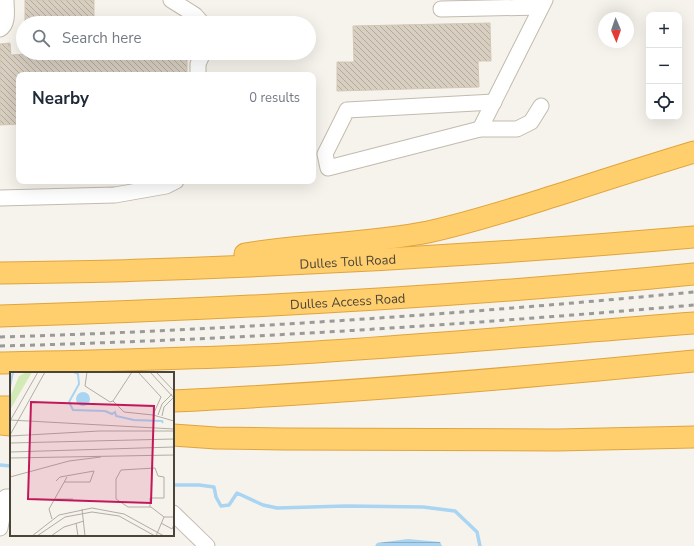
<!DOCTYPE html>
<html lang="en">
<head>
<meta charset="utf-8">
<style>
	:root { --surface:#fff; --page:#f2f2f3; --text:#1f2937; --muted:#747a83; --line:#e0e1e3 }
	body { margin:0; font-family:"Nunito Sans",sans-serif; background:var(--page); color:var(--text) }
	.controls { position:absolute; right:12px; top:12px; display:grid; overflow:hidden; border-radius:8px; box-shadow:0 4px 16px #0002 }
	.controls button { width:36px; height:36px; display:grid; place-items:center; padding:0; border:0; border-bottom:1px solid var(--line); background:var(--surface); color:var(--text); font:20px sans-serif }
	.compass { position:absolute; left:598px; top:12px; width:36px; height:36px; border-radius:50%; background:var(--surface); box-shadow:0 4px 16px #0002; rotate:178deg }
	.list { margin:0; padding:0; list-style:none }
	h2 { display:flex; justify-content:space-between; align-items:center; height:52px; margin:0; padding:0 16px; font-size:17px }
	h2 small { font-size:13px; font-weight:400; color:var(--muted) }
	.icon { flex:none; width:22px; height:22px; fill:none; stroke:currentColor; stroke-width:2; stroke-linecap:round; stroke-linejoin:round }
	.map { position:relative; flex:none; width:694px; height:546px; overflow:hidden }
	.search { position:absolute; background:var(--surface); box-shadow:0 4px 16px #0002; left:16px; top:16px; width:300px; height:44px; display:flex; align-items:center; gap:10px; box-sizing:border-box; padding:0 14px; border-radius:22px; color:var(--muted); font-size:15px }
	.panel { position:absolute; background:var(--surface); box-shadow:0 4px 16px #0002; left:16px; top:72px; width:300px; height:112px; border-radius:8px }
	.map>svg:first-child { display:block }
</style>
</head>
<body>
<div class="map">
<svg width="694" height="546" viewBox="0 0 694 546">
	<defs>
		<pattern id="water-rules" width="6" height="5" patternUnits="userSpaceOnUse"><rect width="6" height="5" fill="#a9d4f2"/><path d="M0 2.5h6" fill="none" stroke="#8caec5"/></pattern>
		<pattern id="building-back-hatch" width="6" height="6" patternUnits="userSpaceOnUse"><rect width="6" height="6" fill="#d8cfc1"/><path d="M-1 5l2 2M0 0l6 6M5-1l2 2" fill="none" stroke="#b1aa9e"/></pattern>
	</defs>
	<rect width="100%" height="100%" fill="#f6f3ec"/>
	<!-- water -->
	<polygon fill="url(#water-rules)" points="408,539 440,542 442,546 375,546 377,543"/>
	<g fill="none" stroke-linecap="round" stroke-linejoin="round">
		<!-- stream -->
		<g stroke="#a9d4f2" stroke-width="3.5">
			<polyline points="0,465 11,466"/>
			<polyline points="173,485 199,485 214,487 216,497 221,506 229,505 237,493 263,505 277,508 346,506 423,507 455,511 477,532 480,546"/>
		</g>
	</g>
	<!-- building -->
	<g fill="url(#building-back-hatch)" stroke="#d3c7b4">
		<rect x="25" y="0" width="69" height="23"/>
		<polygon points="490,23 491,61 478,61 479,87 337,91 337,62 354,62 353,26"/>
		<polygon points="10,43 11,55 26,54 26,53 187,53 187,75 19,75 19,124 0,125 0,44"/>
	</g>
	<g fill="none" stroke-linecap="round" stroke-linejoin="round">
		<defs>
			<g id="minor">
				<polyline points="171,0 195,15 202,23"/>
				<polyline points="441,9 541,7"/>
				<path d="M0,29C9,24 6,9 6,0"/>
				<polyline points="198,75 198,64 203,53"/>
				<polyline points="494,102 347,110 325,154 328,168 480,129 517,129 531,122 541,106"/>
				<polyline points="480,129 545,0"/>
				<polyline points="0,198 115,195 166,186 176,181"/>
				<polyline points="173,513 207,546"/>
				<polyline points="0,528 6,497 11,497"/>
			</g>
			<g id="highway">
				<path d="M245,254C306,244 366,244 428,232C474,222 519,207 564,193C607,179 651,165 694,152"/>
				<path id="s1" d="M0,273C48,272 95,272 143,270C327,264 511,253 694,237"/>
				<path id="s2" d="M0,316C232,309 463,297 694,274"/>
				<path d="M0,363C88,361 177,359 265,355C408,347 551,334 694,323"/>
				<path d="M173,401C347,393 520,378 694,361"/>
				<polyline points="0,407 11,407"/>
				<polyline points="0,424 11,425"/>
				<polyline points="173,435 216,438 284,439 557,440 694,437"/>
			</g>
		</defs>
		<!-- minor casing -->
		<use href="#minor" stroke="#c2bbae" stroke-width="17"/>
		<!-- highway casing -->
		<use href="#highway" stroke="#e0a43c" stroke-width="23"/>
		<!-- minor -->
		<use href="#minor" stroke="#fff" stroke-width="15"/>
		<!-- highway -->
		<use href="#highway" stroke="#ffcf6e" stroke-width="21"/>
		<!-- rail -->
		<g stroke="#9a9a9a" stroke-width="3" stroke-dasharray="5 5" stroke-linecap="butt">
			<path d="M0,337C232,330 463,314 694,292"/>
			<path d="M0,346C232,340 463,325 694,305"/>
		</g>
	</g>
	<g text-anchor="middle" stroke-width="4" stroke-linejoin="round" paint-order="stroke">
		<!-- street labels -->
		<g font-size="13" fill="#4b4439" stroke="#fff">
			<text dy="5" stroke="none"><textPath href="#s1" startOffset="348">Dulles Toll Road</textPath></text>
			<text dy="5" stroke="none"><textPath href="#s2" startOffset="348">Dulles Access Road</textPath></text>
		</g>
	</g>
	<!-- overview -->
	<g transform="translate(10 372)">
		<rect width="164" height="164" fill="#f6f3ec"/>
		<path d="M17,0H22L0,38L1,23L9,4Z" fill="#d2eab5"/>
		<path d="M66 27a7 7 0 1 1 14 0a7 7 0 1 1-14 0Z" fill="#a9d4f2"/>
		<path fill="none" stroke="#a9d4f2" stroke-width="2" d="M64,0L68,2L69,12L59,30L63,38L95,39L102,42L105,40L106,44L124,48L152,49L153,51M0,15L3,0"/>
		<path fill="none" stroke="#b2ada4" stroke-width="1" d="M77,0L75,14L100,30L103,29L114,40L143,43L151,25L128,0M140,0L164,26M146,0L164,19M103,29L122,0M143,43L164,49M148,43L152,32L162,22M152,44L154,35L164,25M0,48L164,57M0,49L28,0M0,63L35,0M0,64L89,59H164M0,71L164,67M0,80L164,75M0,86L164,83M0,105L59,89L91,85M46,109L50,105L84,99L80,110H54M45,127H63M140,135V126H154V105L148,104L145,96L111,98L106,107V127L118,135H141L154,145H164M72,137L75,164M42,147L39,137L57,105M66,151L68,164M151,151L162,157L164,153M22,164L49,143L82,136L114,142L154,164M27,164L55,145L82,140L109,144L145,164M41,164L54,155L74,149M146,164L154,145"/>
		<path fill="#c2185b" fill-opacity="0.15" stroke="#c2185b" stroke-width="2" d="M21,30L144,34L141,131L18,127Z"/>
		<rect width="164" height="164" fill="none" stroke="#4b4439" stroke-width="2"/>
	</g>
</svg>
<div class="controls">
<button>+</button>
<button>−</button>
<button><svg class="icon" aria-label="locate" viewBox="0 0 24 24"><circle cx="12" cy="12" r="6"/><path d="M12 2v4M12 18v4M2 12h4M18 12h4"/></svg></button>
</div>
<svg class="compass" viewBox="-18 -18 36 36"><path d="M0-13l5 13h-10z" fill="#e53935"/><path d="M0 13l5-13h-10z" fill="#747a83"/></svg>
<div class="search"><svg class="icon" aria-label="search" viewBox="0 0 24 24"><circle cx="10" cy="10" r="6"/><path d="M15 15l6 6"/></svg>Search here</div>
<section class="panel">
<h2>Nearby<small>0 results</small></h2>
<ul class="list">
</ul>
</section>
</div>
</body>
</html>
